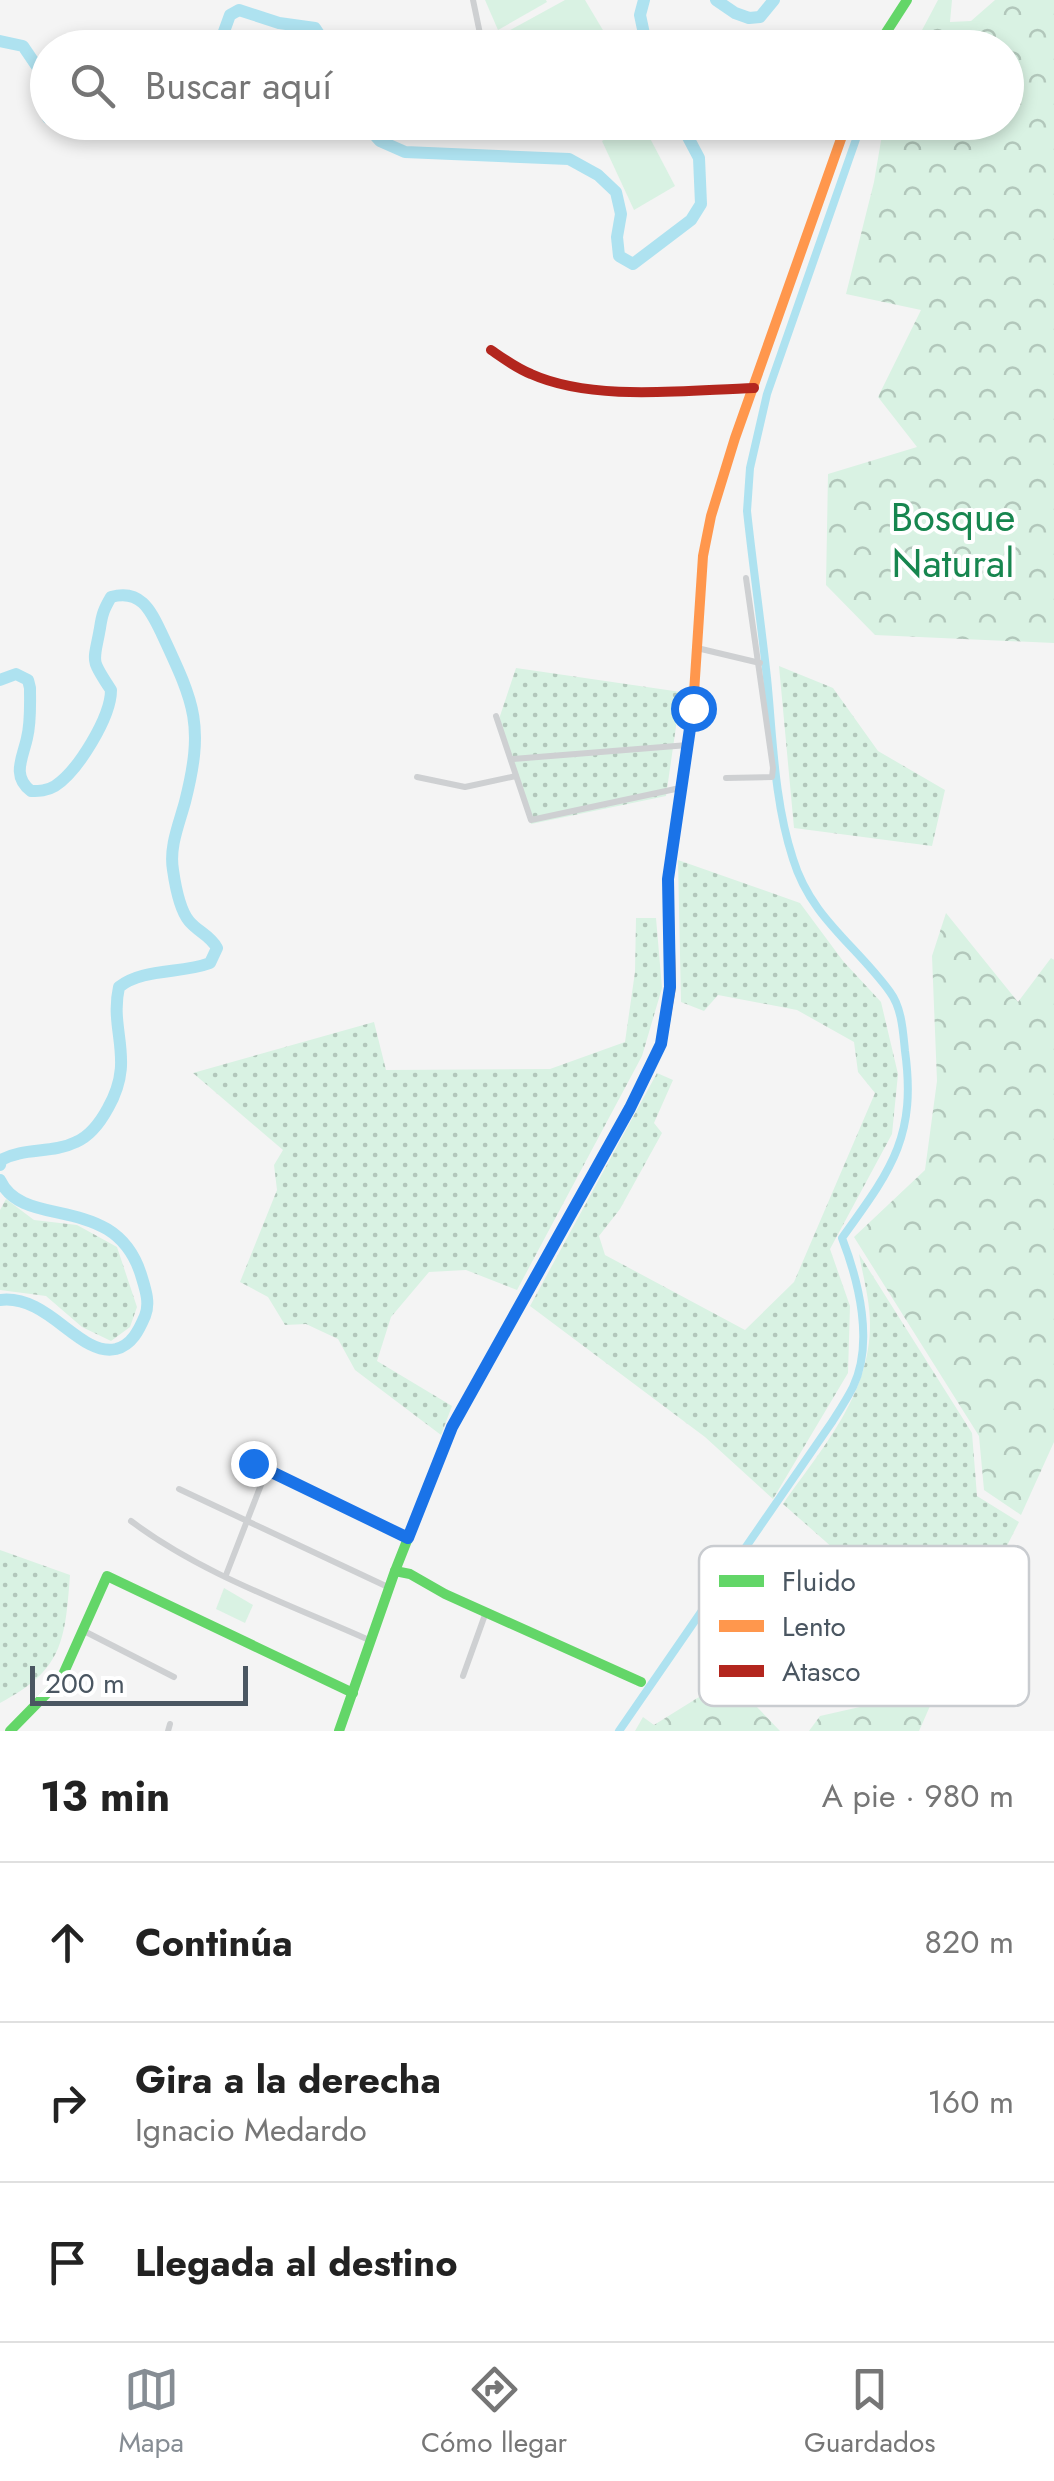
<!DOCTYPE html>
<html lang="es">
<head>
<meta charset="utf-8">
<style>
	:root { --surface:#fff; --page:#f6f6f6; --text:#222; --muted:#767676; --line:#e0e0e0; --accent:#868d94 }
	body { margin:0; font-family:Jost,sans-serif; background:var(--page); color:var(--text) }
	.scale { position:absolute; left:30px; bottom:25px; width:218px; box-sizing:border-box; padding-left:10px; border:5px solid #4a5661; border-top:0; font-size:28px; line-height:35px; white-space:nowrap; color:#4a5661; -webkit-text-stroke:8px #fff; paint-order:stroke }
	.stop { position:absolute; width:30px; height:30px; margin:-22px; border:8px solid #1a73e8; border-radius:50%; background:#fff }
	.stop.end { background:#1a73e8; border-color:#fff; box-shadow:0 2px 10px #0008 }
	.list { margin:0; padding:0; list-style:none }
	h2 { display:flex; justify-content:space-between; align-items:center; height:130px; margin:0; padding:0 40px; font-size:42px }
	h2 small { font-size:32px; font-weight:400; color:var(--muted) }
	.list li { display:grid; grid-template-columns:65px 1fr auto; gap:30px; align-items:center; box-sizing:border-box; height:160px; padding:0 40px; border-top:2px solid var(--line) }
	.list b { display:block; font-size:38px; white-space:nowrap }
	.list p { margin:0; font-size:32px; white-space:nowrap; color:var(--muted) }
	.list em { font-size:32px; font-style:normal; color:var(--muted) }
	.icon { flex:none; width:55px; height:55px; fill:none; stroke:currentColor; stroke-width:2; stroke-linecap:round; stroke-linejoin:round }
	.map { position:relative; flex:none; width:1054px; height:1731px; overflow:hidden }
	.search { position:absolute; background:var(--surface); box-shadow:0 5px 15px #0003; left:30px; right:30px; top:30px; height:110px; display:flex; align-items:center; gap:25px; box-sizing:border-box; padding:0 35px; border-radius:55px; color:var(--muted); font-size:38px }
	.sheet { height:610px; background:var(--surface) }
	nav { display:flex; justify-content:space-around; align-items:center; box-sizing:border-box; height:140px; border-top:2px solid var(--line); background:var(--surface); font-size:28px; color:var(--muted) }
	nav a { display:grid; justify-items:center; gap:5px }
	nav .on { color:var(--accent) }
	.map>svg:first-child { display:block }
</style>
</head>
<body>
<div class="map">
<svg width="1054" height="1731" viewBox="0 0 1054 1731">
	<defs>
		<pattern id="grass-dots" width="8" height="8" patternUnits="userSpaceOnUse" patternTransform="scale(2.5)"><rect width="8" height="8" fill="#d9f2e3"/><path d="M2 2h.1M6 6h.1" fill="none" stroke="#b2c7bb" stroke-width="1.8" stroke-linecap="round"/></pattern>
		<pattern id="forest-crowns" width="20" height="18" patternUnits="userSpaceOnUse" patternTransform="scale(2.5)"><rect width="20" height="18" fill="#d9f2e3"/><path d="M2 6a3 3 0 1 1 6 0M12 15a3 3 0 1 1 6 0" fill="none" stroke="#b2c7bb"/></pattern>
	</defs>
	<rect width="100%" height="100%" fill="#f4f4f4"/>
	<!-- grass -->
	<g fill="url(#grass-dots)">
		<polygon points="779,666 833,688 878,751 945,790 932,846 794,828"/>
		<polygon points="516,668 681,692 666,796 531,824 499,719"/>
		<polygon points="678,860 800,903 843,961 881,1002 898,1074 892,1134 830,1249 850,1306 848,1373 773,1499 705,1437 530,1306 657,1073 673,1080 654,1123 662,1133 620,1209 599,1236 605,1255 745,1330 794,1282 875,1093 858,1072 854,1042 797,1010 718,995 704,1011 681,1002"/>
		<polygon points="636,918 656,918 662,988 642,1056 517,1290 466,1270 429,1272 391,1317 377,1361 452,1406 441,1435 355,1370 338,1339 306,1324 285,1325 268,1297 240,1282 277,1190 274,1165 283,1150 193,1073 374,1022 386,1070 550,1069 625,1042 635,972"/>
		<polygon points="6,1199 34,1220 77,1225 117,1247 137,1307 130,1327 111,1341 82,1327 46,1296 0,1290 0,1210"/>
		<path d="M859,1254L972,1433L977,1496L1019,1522L942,1674L918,1658L927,1631L783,1504C822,1448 870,1395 870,1324C870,1301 863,1276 859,1254Z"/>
		<path d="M0,1550L70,1575C65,1641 63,1670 0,1703Z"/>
	</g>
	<!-- forest -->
	<g fill="url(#forest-crowns)">
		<polygon points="938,0 952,0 950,22 971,21 995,0 1054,0 1054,643 875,635 826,585 828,474 917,447 878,397 921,310 846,294 874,182 884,123 1006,122 1006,48 913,47"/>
		<polygon points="946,913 1018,1002 1051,958 1054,960 1054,1442 1021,1515 984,1490 979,1436 854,1237 925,1170 937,1081 932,956"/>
		<polygon points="707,1692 756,1706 780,1731 635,1731 643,1717 654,1725"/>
		<polygon points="934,1697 919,1731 809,1731 820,1716 873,1704"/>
	</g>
	<!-- garden -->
	<g fill="#d9f2e3">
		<polygon points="485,0 546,0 547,2 498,30"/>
		<polygon points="565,0 585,0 613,47 496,47 492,40"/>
		<polygon points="638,122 642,123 675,186 634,210 602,141"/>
		<polygon points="224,1588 253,1605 245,1623 216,1609"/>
	</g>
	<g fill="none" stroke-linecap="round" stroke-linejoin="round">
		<!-- canal -->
		<g stroke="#aee2f0" stroke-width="8">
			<polyline points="892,48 897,37"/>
			<path d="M619,1731L832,1422C839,1411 847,1399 853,1387C874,1343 859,1282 842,1238C890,1171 917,1138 905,1051C903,1032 902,1008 890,992C856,945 811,918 793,859C774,801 773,738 767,678C761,622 753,567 747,511L750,468L767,394L862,122"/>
		</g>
		<!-- river -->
		<g stroke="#aee2f0" stroke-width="12">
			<polyline points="644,0 640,15 647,48"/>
			<polyline points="716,0 735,13 749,18 760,17 774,0"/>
			<polyline points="0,41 23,46 42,74 48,118"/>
			<polyline points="218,48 230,15 239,10 279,23 315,28 328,48"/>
			<polyline points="54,122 65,127 79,122"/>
			<polyline points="363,122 380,141 405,152 569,159 598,175 616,192 621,214 617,237 619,256 633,264 691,220 701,204 699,158 680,122"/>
			<path d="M0,680L16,674L28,680L30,688C30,705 31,722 27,738C23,757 11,776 31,791C39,791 47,791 55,786C78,771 111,717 111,690C89,657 94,663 100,628C102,614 104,609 111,597C140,589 150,609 161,632C194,703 205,723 185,802C179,824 169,847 173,870C175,884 180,910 189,921C198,932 210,935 217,948L210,963C181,974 143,968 119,987C109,1032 136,1059 108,1108C101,1121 90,1136 76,1142C52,1154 24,1147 1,1160L0,1165"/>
			<path d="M0,1180C24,1232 117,1190 142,1278C146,1291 150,1304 145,1316C139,1330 132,1345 116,1349C79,1357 49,1294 0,1300"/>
		</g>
		<!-- street -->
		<g stroke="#ced0d2" stroke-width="6">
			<polyline points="473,0 483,48"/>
			<polyline points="502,122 552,135"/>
			<polyline points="697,648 760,663"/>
			<polyline points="496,716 531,820 680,788"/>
			<polyline points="513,759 688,745"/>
			<polyline points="417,777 465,787 516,776"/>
			<polyline points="726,778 772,777 773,768 746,578"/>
			<polyline points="253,1463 408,1538"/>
			<polyline points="179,1489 390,1588"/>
			<path d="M131,1521C201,1574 291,1605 371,1641"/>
			<polyline points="226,1575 266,1472"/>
			<polyline points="82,1630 174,1677"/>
			<polyline points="463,1676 486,1612"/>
			<polyline points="168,1731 170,1724"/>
		</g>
		<!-- fast -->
		<g stroke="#63d668" stroke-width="10">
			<polyline points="876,48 907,0"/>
			<polyline points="395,1571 410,1574 445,1594 641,1682"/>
			<polyline points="10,1731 61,1679 107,1576 353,1693"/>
			<polyline points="339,1731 395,1571 452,1427 630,1108 661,1044 666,1016"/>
		</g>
		<!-- slow -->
		<polyline stroke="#ff974d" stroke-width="10" points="666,1016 671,987 668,879 693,708 703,556 711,516 735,438 847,122"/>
		<!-- jam -->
		<path stroke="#b3261e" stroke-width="10" d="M491,350C504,359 516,368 531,374C593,402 687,390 754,388"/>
	</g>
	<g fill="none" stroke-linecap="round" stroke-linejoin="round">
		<!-- route -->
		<polyline stroke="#1a73e8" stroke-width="12" points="253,1463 408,1538 452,1427 630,1108 661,1044 670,987 668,879 693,708"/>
	</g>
	<g text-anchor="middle" stroke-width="8" stroke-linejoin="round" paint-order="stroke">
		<!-- park labels -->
		<g font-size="40" fill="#17864f" stroke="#fff">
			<text x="953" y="531">Bosque<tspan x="953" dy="46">Natural</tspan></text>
		</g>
	</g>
	<!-- legend -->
	<rect x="699" y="1546" width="330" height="160" rx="15" fill="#fff" stroke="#c9ccd0" stroke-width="2.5"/>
	<rect x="719" y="1575" width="45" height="12" fill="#63d668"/>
	<rect x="719" y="1620" width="45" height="12" fill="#ff974d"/>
	<rect x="719" y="1665" width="45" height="12" fill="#b3261e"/>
	<g font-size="28" fill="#4a5661">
		<text x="782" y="1591">Fluido</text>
		<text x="782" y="1636">Lento</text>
		<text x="782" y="1681">Atasco</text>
	</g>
</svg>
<div class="scale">200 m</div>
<div class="stop" style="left:693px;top:708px"></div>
<div class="stop end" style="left:253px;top:1463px"></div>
<div class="search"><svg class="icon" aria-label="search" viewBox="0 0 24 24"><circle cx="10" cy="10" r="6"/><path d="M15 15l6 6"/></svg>Buscar aquí</div>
</div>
<section class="sheet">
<h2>13 min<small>A pie · 980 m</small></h2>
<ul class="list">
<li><svg class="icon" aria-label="ahead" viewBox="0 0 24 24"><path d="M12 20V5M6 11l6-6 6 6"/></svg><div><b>Continúa</b></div><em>820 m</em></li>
<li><svg class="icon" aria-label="right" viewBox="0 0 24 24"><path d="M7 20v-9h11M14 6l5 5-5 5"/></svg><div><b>Gira a la derecha</b><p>Ignacio Medardo</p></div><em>160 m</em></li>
<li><svg class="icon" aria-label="arrive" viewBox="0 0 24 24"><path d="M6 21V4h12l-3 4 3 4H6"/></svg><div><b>Llegada al destino</b></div></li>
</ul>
</section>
<nav>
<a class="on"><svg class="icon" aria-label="map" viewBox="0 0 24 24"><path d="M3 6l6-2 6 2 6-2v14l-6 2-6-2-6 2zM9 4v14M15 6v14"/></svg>Mapa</a>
<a><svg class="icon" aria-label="directions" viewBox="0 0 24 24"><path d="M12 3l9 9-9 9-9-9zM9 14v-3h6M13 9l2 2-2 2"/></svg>Cómo llegar</a>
<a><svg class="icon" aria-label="saved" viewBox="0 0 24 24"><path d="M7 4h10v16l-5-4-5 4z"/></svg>Guardados</a>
</nav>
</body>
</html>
